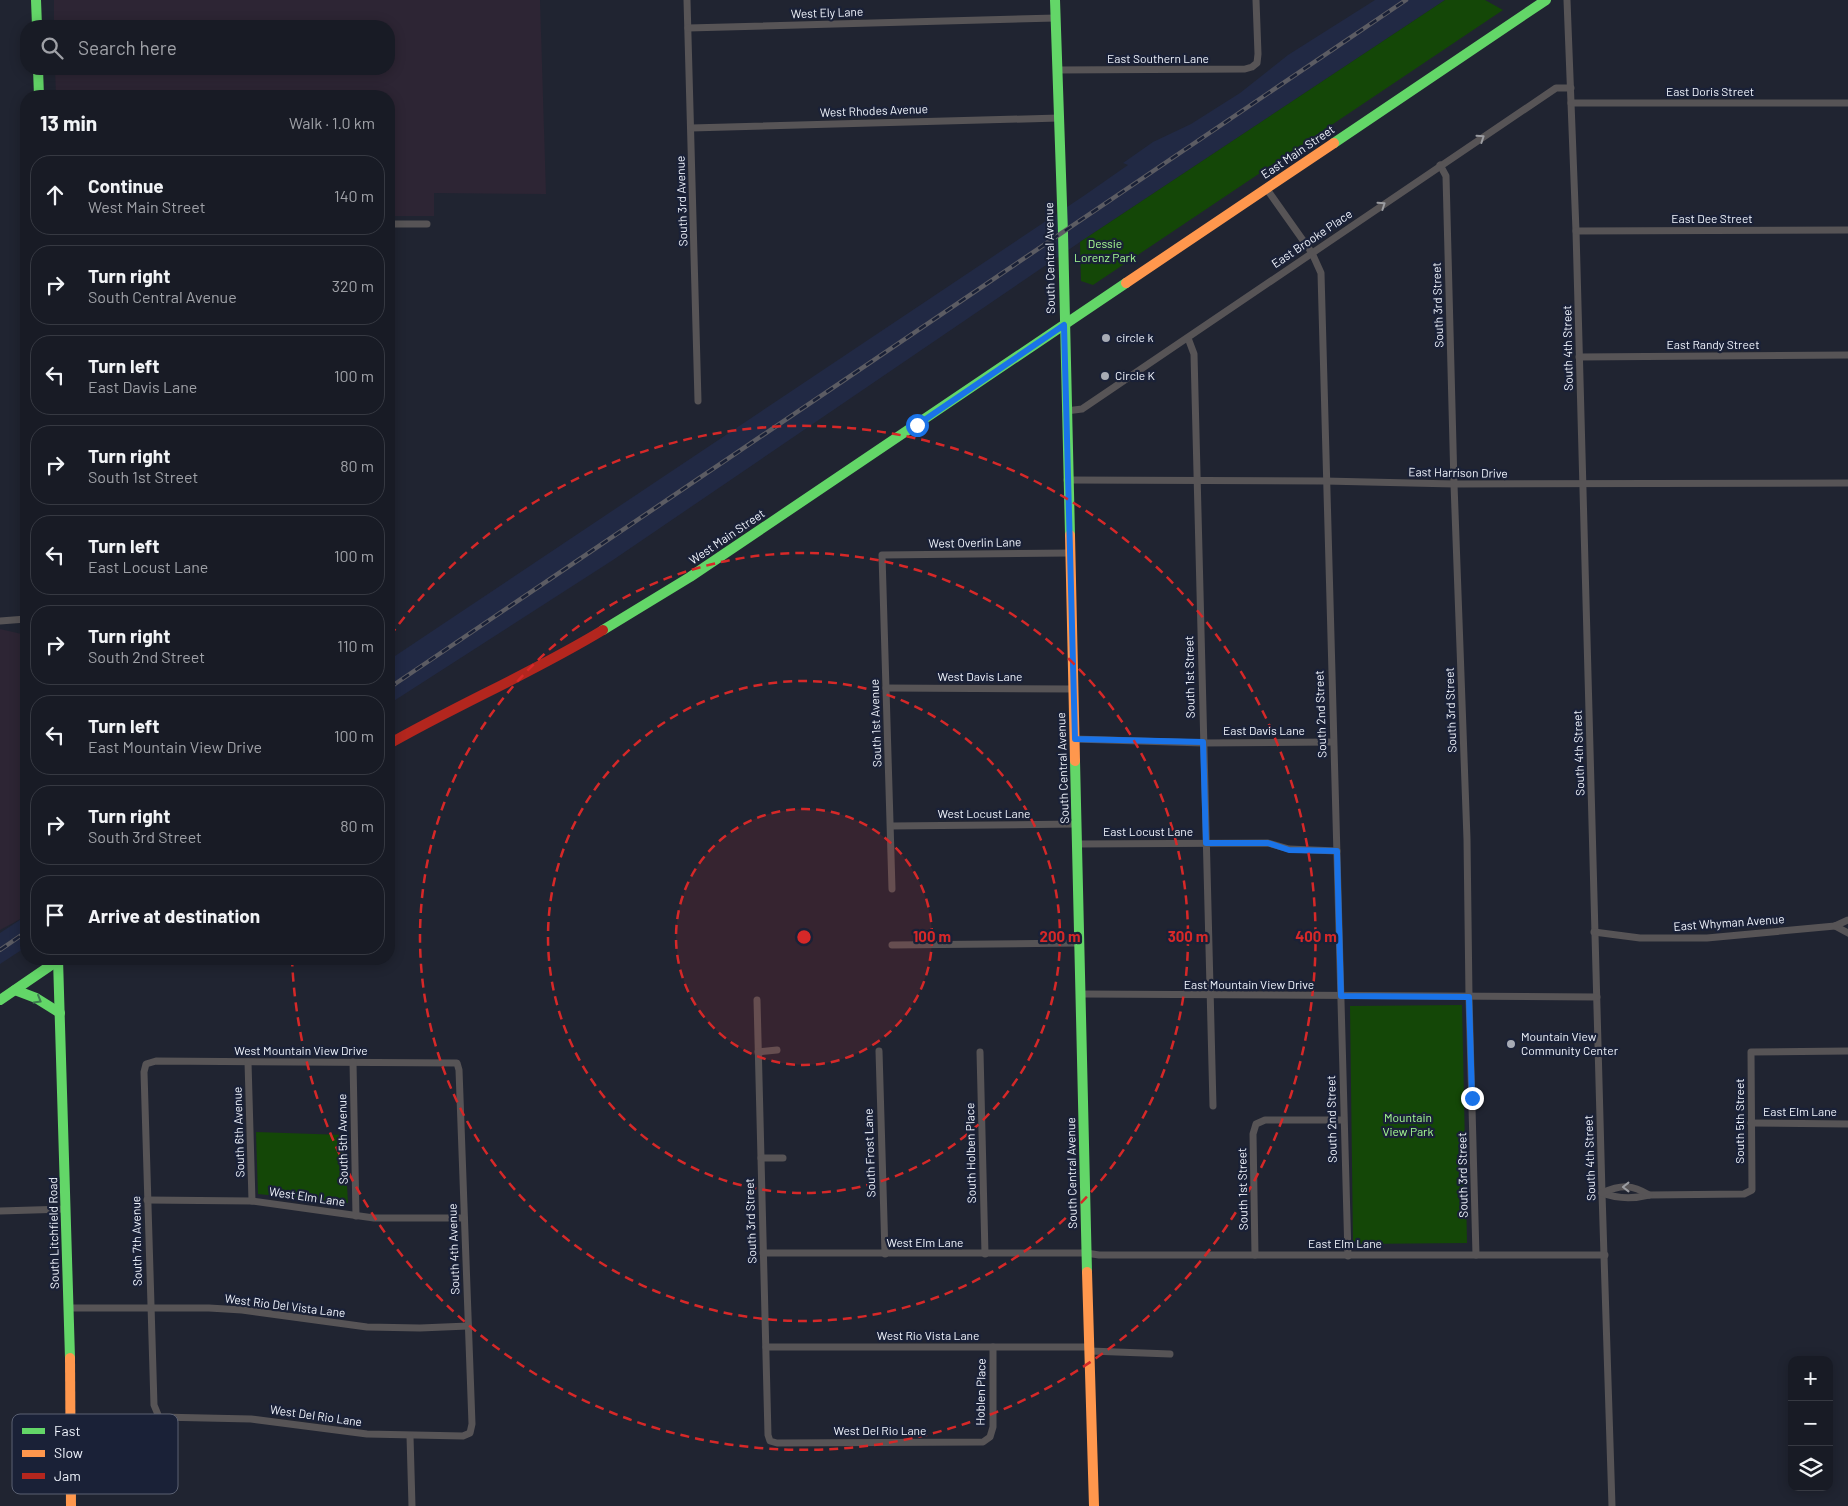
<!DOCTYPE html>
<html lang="en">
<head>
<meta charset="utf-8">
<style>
	:root { --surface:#181b25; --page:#252832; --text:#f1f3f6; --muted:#9fa1a7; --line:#363942 }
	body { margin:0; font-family:Barlow,sans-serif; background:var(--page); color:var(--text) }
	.controls { position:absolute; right:15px; bottom:15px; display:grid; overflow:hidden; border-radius:10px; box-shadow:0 2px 12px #0003 }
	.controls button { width:45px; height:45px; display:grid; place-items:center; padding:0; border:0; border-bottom:1px solid var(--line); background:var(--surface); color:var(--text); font:25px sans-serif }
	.stop { position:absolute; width:15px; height:15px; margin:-11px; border:4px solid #1a73e8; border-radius:50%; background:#fff }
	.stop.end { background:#1a73e8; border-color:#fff; box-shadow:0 1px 5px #0008 }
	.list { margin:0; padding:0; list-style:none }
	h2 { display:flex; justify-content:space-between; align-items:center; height:65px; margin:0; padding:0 20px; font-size:21px }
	h2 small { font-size:16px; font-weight:400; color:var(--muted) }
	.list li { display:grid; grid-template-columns:32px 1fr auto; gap:15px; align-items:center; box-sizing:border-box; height:80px; margin:0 10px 10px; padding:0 10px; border:1px solid var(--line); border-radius:20px }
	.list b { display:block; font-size:19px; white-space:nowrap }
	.list p { margin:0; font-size:16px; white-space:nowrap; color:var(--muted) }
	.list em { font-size:16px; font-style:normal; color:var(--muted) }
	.icon { flex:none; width:28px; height:28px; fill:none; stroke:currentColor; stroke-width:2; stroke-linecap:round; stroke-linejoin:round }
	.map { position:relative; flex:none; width:1848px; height:1506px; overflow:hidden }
	.search { position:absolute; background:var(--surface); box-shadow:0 2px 12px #0003; left:20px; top:20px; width:375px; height:55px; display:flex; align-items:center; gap:12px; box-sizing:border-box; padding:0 18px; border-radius:20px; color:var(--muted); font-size:19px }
	.panel { position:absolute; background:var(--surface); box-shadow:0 2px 12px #0003; left:20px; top:90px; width:375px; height:875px; border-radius:20px }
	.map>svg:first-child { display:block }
</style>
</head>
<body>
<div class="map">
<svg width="1848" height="1506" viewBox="0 0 1848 1506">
	<rect width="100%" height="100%" fill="#202431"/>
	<!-- industrial -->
	<g fill="#2d2534">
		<polygon points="54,0 540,0 546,194 434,193 434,216 389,216 389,96 56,96 55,69 389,69 389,26 54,26"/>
		<polygon points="0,629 26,635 26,916 0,930"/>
	</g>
	<!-- built -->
	<g fill="#212944">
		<polygon points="1375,0 1445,0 1080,242 613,560 389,704 390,675 389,660 1085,195 1128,165 1123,163 1153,142 1191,124 1240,93 1288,55"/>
		<polygon points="26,916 26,947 0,964 0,933"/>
	</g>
	<!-- green -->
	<g fill="#144707">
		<polygon points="1445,0 1485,0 1503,10 1093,285 1081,281 1080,242"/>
		<polygon points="1462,1005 1467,1243 1353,1244 1350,1006"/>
		<polygon points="256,1132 344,1135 348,1203 258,1194"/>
	</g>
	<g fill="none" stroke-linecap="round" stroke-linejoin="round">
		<!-- street -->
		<g stroke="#575456" stroke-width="7">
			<polyline points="687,0 698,401"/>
			<polyline points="1567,0 1576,231 1602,1193 1612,1506"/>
			<polyline points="688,28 1056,18"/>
			<polyline points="1057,70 1245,69 1252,67 1257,63 1258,54 1256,0"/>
			<polyline points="1571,103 1848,103"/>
			<polyline points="691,128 1059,118"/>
			<polyline points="1440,165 1446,176 1454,484 1467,839 1469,997 1476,1255"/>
			<polyline points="1266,188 1312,253 1321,273 1348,1256"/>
			<polyline points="389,224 427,224"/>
			<polyline points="1576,231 1848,230"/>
			<polyline points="1188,338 1194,354 1213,1106"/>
			<polyline points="1579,357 1848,355"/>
			<polyline points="1066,411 1082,409 1556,88 1571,88"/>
			<polyline points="1067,480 1325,481 1454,484 1848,483"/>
			<polyline points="0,621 26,619"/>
			<polyline points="886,688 1074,689"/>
			<polyline points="1075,739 1203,743 1333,742"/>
			<polyline points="891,826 1077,824"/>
			<polyline points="1078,844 1268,843 1289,849 1337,851"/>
			<polyline points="892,889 882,555 1070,553"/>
			<polyline points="389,900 390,913"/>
			<polyline points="1835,926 1848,933"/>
			<polyline points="1594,932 1640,938 1707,938 1835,926 1848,920"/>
			<polyline points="892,945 1079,943"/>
			<polyline points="1081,994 1597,997"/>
			<polyline points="757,1000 768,1435 770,1441 777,1443 983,1442 990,1437 993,1427 993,1347"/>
			<polyline points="879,1051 885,1254"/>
			<polyline points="758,1052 777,1050"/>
			<polyline points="980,1052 985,1254"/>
			<polygon points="156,1061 457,1063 459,1070 472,1424 470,1433 463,1436 367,1434 251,1419 159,1417 154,1405 144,1072 146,1064"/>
			<polyline points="248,1062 252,1201"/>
			<polyline points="353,1062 356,1216"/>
			<polyline points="1751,1123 1848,1124"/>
			<polyline points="761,1158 783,1158"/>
			<path d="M1602,1193C1618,1199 1633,1199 1649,1195L1744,1194L1752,1190L1751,1052L1848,1051"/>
			<path d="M1602,1193C1620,1185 1632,1184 1649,1195"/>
			<polyline points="147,1200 252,1201 374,1218 464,1218"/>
			<polyline points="0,1211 66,1209"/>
			<polyline points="763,1253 1086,1253 1099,1255 1605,1255"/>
			<polyline points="1255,1255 1253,1134 1256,1124 1265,1120 1343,1120"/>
			<polyline points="69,1308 209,1308 242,1310 367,1327 420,1328 468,1326"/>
			<polyline points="766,1347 1090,1347"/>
			<polyline points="1090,1351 1170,1354"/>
			<polyline points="410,1436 412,1506"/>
		</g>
		<!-- fast -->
		<g stroke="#63d668" stroke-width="10">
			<polyline points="36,0 37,26"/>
			<polyline points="1055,0 1063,233 1070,535"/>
			<polyline points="38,69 39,96"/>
			<polyline points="1334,143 1546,0"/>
			<polyline points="603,630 690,577 1126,283"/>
			<polyline points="1075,761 1087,1272"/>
			<polyline points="58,959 70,1358"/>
			<polyline points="15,990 36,998 60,1013"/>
			<polyline points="0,1000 60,959"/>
		</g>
		<!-- slow -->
		<g stroke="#ff974d" stroke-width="10">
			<polyline points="1126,283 1334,143"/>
			<polyline points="1070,535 1075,761"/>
			<polyline points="1087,1272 1094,1506"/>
			<polyline points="70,1358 71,1506"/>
		</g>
		<!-- jam -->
		<path stroke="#b3261e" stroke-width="10" d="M389,744C459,704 534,672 603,630"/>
		<defs>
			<g id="rail">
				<polyline points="389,688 1406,0"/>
				<polyline points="0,950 26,932"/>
			</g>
		</defs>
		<!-- rail casing -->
		<use href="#rail" stroke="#5c5c63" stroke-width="4.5"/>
		<!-- rail -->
		<use href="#rail" stroke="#1a2137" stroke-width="2.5" stroke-dasharray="8" stroke-linecap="butt"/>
	</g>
	<!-- one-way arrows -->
	<defs><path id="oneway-chevron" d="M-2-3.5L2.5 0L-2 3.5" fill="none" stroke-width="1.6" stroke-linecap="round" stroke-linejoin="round" transform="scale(1.25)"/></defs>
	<g stroke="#9b9ca1">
		<use href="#oneway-chevron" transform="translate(1481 138) rotate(-34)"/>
		<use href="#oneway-chevron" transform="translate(1382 205) rotate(-34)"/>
		<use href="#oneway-chevron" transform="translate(1626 1187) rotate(180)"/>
	</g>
	<use stroke="#3e7c50" href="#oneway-chevron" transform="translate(38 1000) rotate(30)"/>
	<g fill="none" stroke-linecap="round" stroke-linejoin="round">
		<!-- route -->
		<polyline stroke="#1a73e8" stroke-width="6" points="917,425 1064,325 1075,739 1203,742 1206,843 1268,843 1289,850 1337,851 1341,996 1469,997 1472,1098"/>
	</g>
	<!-- distance rings -->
	<circle cx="804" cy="937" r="128" fill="#d62828" fill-opacity=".12"/>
	<g fill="none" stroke="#d62828" stroke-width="2.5" stroke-dasharray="9 6">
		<circle cx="804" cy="937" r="128"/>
		<circle cx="804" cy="937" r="256"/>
		<circle cx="804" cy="937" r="384"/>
		<path d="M390 636A512 512 0 1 1 292 959"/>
	</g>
	<!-- markers -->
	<g fill="#a7abb5" stroke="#1a2137" stroke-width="2">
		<circle cx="1106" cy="338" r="5"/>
		<circle cx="1105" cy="376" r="5"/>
		<circle cx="1511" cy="1044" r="5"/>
	</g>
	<g text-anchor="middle" stroke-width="4.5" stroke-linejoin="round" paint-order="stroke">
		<!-- street labels -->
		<g font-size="12" fill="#eff3fc" stroke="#1a2137">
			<text transform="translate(827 13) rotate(-2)" y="4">West Ely Lane</text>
			<text x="1158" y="63">East Southern Lane</text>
			<text x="1710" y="96">East Doris Street</text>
			<text transform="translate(874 111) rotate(-2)" y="4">West Rhodes Avenue</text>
			<text transform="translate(1298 152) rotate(-34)" y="4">East Main Street</text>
			<text transform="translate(682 201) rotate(-92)" y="4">South 3rd Avenue</text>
			<text x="1712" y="223">East Dee Street</text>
			<text transform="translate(1312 239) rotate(-34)" y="4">East Brooke Place</text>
			<text transform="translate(1050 258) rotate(-91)" y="4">South Central Avenue</text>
			<text transform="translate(1438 305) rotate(-92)" y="4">South 3rd Street</text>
			<text x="1713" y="349">East Randy Street</text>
			<text transform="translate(1568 348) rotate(-91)" y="4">South 4th Street</text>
			<text transform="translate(1458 473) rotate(1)" y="4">East Harrison Drive</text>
			<text transform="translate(727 537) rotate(-34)" y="4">West Main Street</text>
			<text transform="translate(975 543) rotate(-1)" y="4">West Overlin Lane</text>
			<text x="980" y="681">West Davis Lane</text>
			<text transform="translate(1190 677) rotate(-91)" y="4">South 1st Street</text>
			<text transform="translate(1451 710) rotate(-92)" y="4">South 3rd Street</text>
			<text transform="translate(1321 714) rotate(-92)" y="4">South 2nd Street</text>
			<text transform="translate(876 723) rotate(-92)" y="4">South 1st Avenue</text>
			<text x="1264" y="735">East Davis Lane</text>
			<text transform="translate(1579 753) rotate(-92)" y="4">South 4th Street</text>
			<text transform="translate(1063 768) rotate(-92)" y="4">South Central Avenue</text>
			<text x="984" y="818">West Locust Lane</text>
			<text x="1148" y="836">East Locust Lane</text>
			<text transform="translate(1729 923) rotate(-4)" y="4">East Whyman Avenue</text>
			<text x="1249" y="989">East Mountain View Drive</text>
			<text x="301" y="1055">West Mountain View Drive</text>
			<text x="1800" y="1116">East Elm Lane</text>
			<text transform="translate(1332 1119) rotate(-91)" y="4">South 2nd Street</text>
			<text transform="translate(1740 1121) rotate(-90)" y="4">South 5th Street</text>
			<text transform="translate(239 1132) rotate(-92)" y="4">South 6th Avenue</text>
			<text transform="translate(343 1139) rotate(-91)" y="4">South 5th Avenue</text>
			<text transform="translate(870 1153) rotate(-92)" y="4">South Frost Lane</text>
			<text transform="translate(971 1153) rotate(-91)" y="4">South Holben Place</text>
			<text transform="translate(1590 1158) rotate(-92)" y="4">South 4th Street</text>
			<text transform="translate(1072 1173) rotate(-91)" y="4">South Central Avenue</text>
			<text transform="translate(1463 1175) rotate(-91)" y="4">South 3rd Street</text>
			<text transform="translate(1243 1189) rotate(-91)" y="4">South 1st Street</text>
			<text transform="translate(307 1197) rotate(8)" y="4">West Elm Lane</text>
			<text transform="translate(751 1221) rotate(-92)" y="4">South 3rd Street</text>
			<text transform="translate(54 1233) rotate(-91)" y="4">South Litchfield Road</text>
			<text transform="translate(137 1241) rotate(-91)" y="4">South 7th Avenue</text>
			<text x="925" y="1247">West Elm Lane</text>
			<text x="1345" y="1248">East Elm Lane</text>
			<text transform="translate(454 1249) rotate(-92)" y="4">South 4th Avenue</text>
			<text transform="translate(285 1306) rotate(7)" y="4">West Rio Del Vista Lane</text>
			<text x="928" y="1340">West Rio Vista Lane</text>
			<text transform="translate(981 1392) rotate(-89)" y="4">Hoblen Place</text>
			<text transform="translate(316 1416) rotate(8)" y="4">West Del Rio Lane</text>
			<text x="880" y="1435">West Del Rio Lane</text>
		</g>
		<!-- park labels -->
		<g font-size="12" fill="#a7fc94" stroke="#1a2137">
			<text x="1105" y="248">Dessie<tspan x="1105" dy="14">Lorenz Park</tspan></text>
			<text x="1408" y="1122">Mountain<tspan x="1408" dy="14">View Park</tspan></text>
		</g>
		<!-- poi labels -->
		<g font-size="12" fill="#eff3fc" stroke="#1a2137" text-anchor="start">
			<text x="1116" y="342">circle k</text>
			<text x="1115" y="380">Circle K</text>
			<text x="1521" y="1041">Mountain View<tspan x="1521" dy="14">Community Center</tspan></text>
		</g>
	</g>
	<!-- legend -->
	<rect x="12" y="1414" width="166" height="80" rx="8" fill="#1a2137" stroke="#5a6072" stroke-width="1"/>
	<rect x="22" y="1428" width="23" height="6" fill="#63d668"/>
	<rect x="22" y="1450" width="23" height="7" fill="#ff974d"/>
	<rect x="22" y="1473" width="23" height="6" fill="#b3261e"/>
	<g font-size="14" fill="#eff3fc">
		<text x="54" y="1436">Fast</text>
		<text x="54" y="1458">Slow</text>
		<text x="54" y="1481">Jam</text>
	</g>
	<circle cx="804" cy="937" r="8" fill="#d62828" stroke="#1a2137" stroke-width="2.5"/>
	<g font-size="15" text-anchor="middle" font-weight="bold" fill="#d62828" stroke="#1a2137" stroke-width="4.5" stroke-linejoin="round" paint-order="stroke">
		<text x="932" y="942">100 m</text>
		<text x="1060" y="942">200 m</text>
		<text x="1188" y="942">300 m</text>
		<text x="1316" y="942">400 m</text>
	</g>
</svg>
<div class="controls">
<button>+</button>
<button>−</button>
<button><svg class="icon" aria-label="layers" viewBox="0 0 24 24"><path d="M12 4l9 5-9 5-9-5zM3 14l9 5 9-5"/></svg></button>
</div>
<div class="stop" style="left:917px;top:425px"></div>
<div class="stop end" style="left:1472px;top:1098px"></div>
<div class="search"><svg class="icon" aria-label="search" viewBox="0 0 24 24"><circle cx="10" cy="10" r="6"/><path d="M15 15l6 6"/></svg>Search here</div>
<section class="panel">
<h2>13 min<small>Walk · 1.0 km</small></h2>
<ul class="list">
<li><svg class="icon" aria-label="ahead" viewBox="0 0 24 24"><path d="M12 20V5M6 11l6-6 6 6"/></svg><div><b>Continue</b><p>West Main Street</p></div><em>140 m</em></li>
<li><svg class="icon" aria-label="right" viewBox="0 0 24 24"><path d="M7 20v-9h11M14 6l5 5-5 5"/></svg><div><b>Turn right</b><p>South Central Avenue</p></div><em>320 m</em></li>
<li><svg class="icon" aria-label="left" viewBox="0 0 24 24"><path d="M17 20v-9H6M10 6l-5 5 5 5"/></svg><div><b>Turn left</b><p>East Davis Lane</p></div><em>100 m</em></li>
<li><svg class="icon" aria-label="right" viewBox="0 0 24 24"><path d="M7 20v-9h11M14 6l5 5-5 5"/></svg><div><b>Turn right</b><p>South 1st Street</p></div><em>80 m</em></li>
<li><svg class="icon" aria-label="left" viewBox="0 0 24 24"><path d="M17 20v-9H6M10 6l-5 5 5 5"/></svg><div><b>Turn left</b><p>East Locust Lane</p></div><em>100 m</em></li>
<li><svg class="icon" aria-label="right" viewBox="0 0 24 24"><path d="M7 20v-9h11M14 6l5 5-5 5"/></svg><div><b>Turn right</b><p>South 2nd Street</p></div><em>110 m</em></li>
<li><svg class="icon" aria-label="left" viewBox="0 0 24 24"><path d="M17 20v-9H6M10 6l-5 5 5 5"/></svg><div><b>Turn left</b><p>East Mountain View Drive</p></div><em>100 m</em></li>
<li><svg class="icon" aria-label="right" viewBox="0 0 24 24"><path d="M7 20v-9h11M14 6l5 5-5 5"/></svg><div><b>Turn right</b><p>South 3rd Street</p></div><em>80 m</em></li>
<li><svg class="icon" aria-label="arrive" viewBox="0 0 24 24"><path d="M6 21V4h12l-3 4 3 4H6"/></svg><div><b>Arrive at destination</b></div></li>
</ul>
</section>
</div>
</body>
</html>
